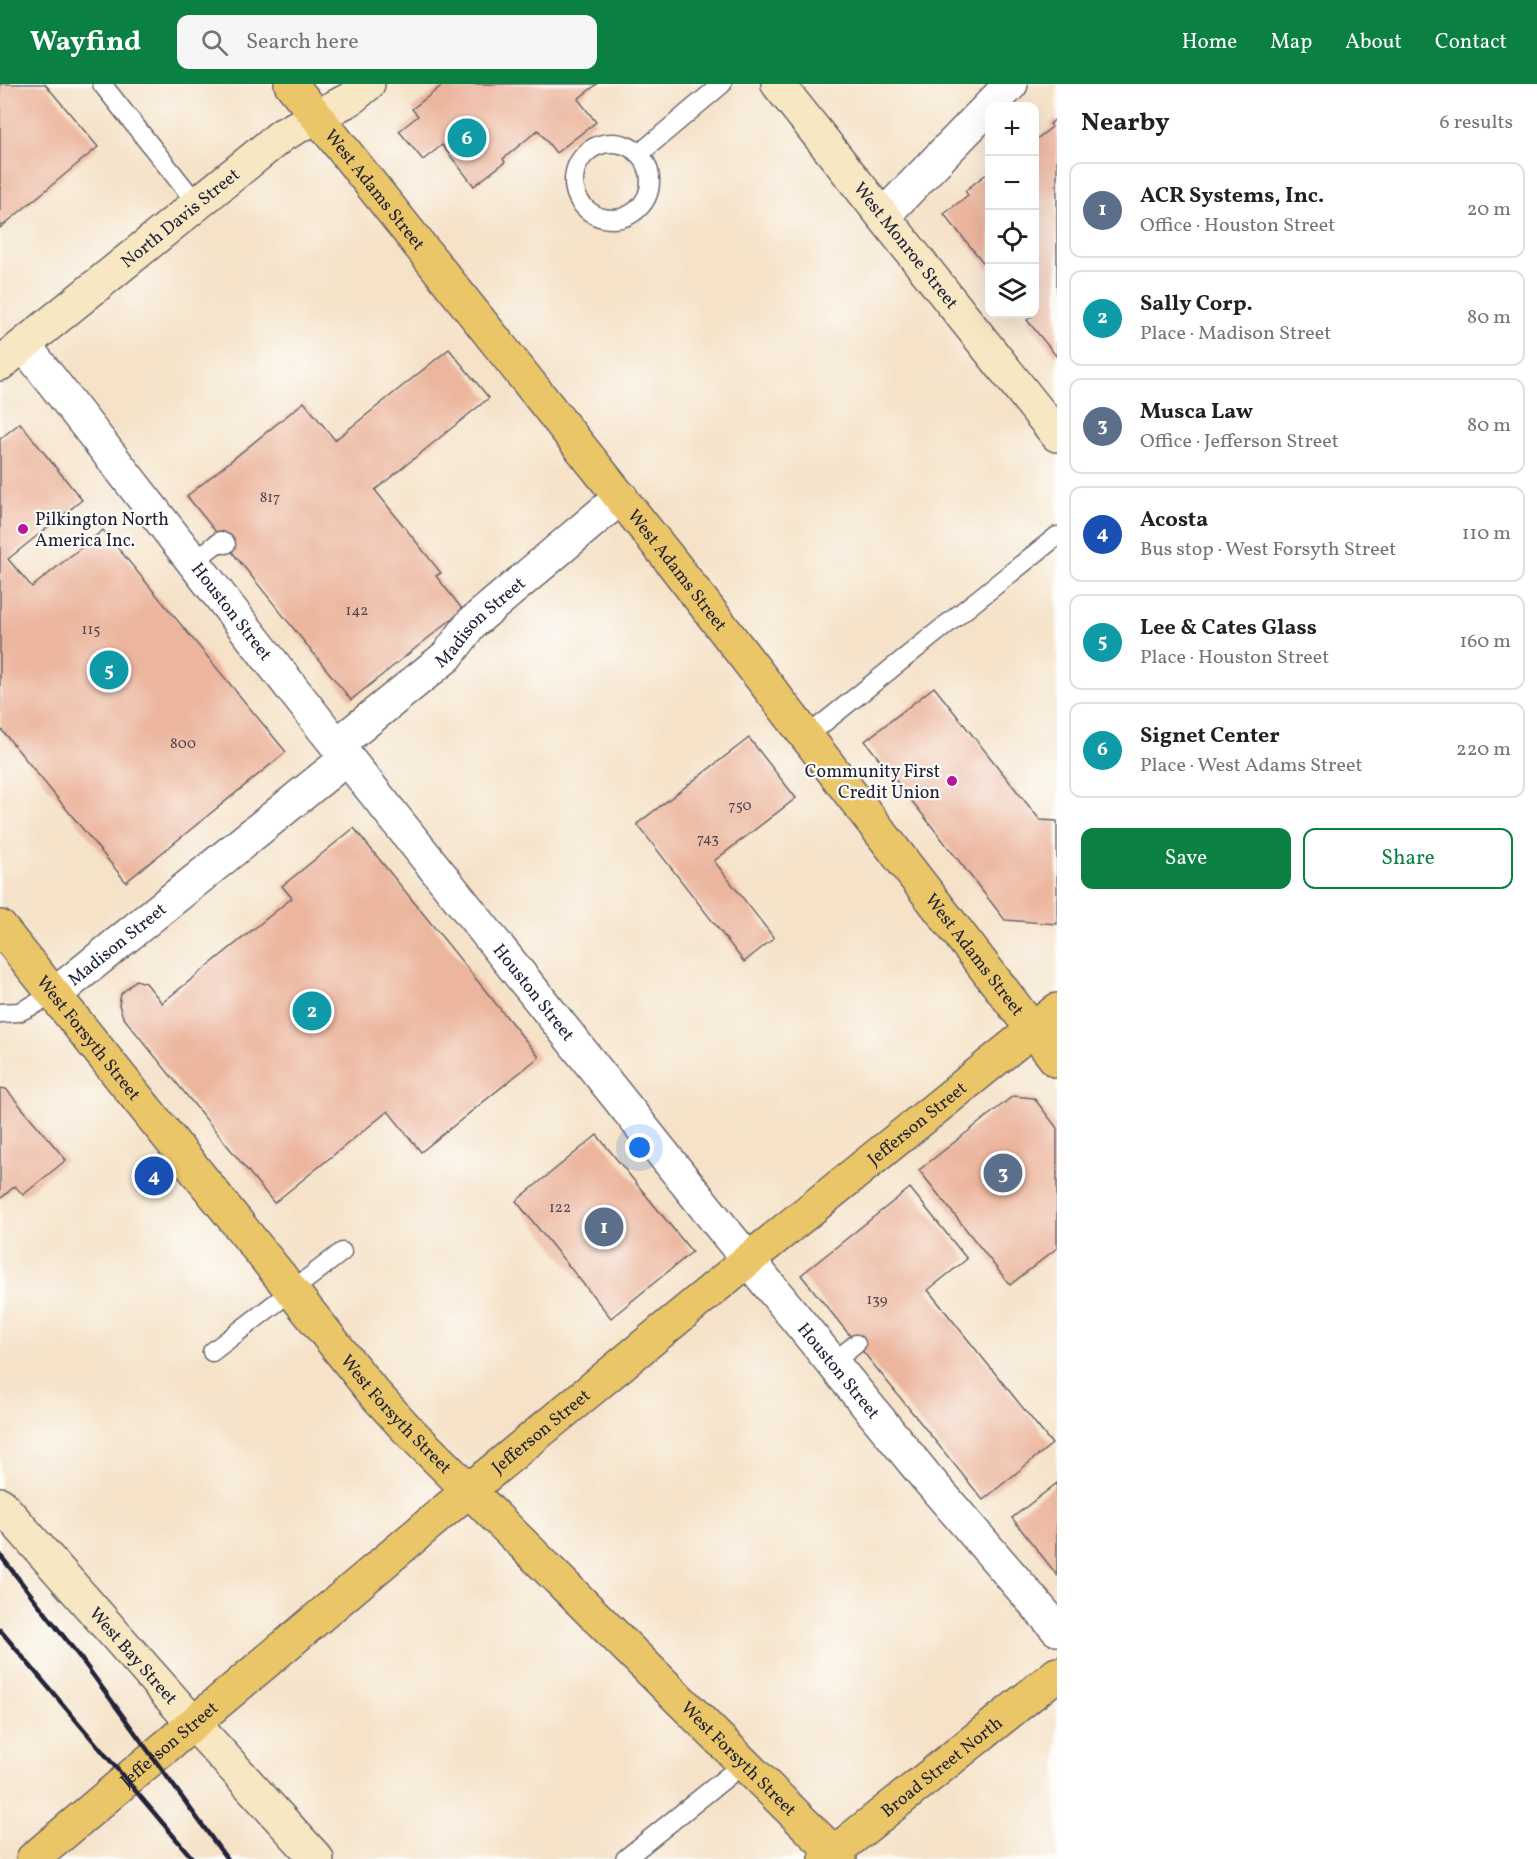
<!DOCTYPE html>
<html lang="en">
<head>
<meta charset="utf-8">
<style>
	:root { --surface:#fff; --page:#f6f6f6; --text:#202124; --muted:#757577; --line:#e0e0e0; --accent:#0b8043 }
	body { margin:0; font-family:Vollkorn,serif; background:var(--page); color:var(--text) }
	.controls { position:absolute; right:18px; top:18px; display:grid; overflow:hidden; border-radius:12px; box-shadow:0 6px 24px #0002 }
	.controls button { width:54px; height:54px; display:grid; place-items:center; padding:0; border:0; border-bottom:2px solid var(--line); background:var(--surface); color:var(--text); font:30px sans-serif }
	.you { position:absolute; left:640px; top:1064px; width:21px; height:21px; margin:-15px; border:4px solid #fff; border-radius:50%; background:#1a73e8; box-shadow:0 0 0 9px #1a73e833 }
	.badge { display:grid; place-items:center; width:39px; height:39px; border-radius:50%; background:var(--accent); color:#fff; font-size:20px; font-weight:700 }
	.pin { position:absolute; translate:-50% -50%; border:3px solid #fff; box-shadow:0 2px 6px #0006 }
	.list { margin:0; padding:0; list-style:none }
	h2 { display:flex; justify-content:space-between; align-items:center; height:78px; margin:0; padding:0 24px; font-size:26px }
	h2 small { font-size:20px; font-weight:400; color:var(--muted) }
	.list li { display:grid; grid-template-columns:39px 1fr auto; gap:18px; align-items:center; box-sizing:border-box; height:96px; margin:0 12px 12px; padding:0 12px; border:2px solid var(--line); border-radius:12px }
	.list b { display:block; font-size:22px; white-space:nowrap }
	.list p { margin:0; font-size:20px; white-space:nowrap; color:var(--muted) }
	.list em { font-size:20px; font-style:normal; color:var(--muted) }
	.actions { display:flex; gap:12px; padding:18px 24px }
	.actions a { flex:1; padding:14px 0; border:2px solid var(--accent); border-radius:12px; text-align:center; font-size:21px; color:var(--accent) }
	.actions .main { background:var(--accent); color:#fff }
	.icon { flex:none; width:33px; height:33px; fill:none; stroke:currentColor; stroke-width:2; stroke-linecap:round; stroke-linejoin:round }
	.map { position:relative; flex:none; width:1057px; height:1775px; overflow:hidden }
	header { display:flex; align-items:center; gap:36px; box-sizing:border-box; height:84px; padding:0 30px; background:var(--accent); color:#fff }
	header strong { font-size:28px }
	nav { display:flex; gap:33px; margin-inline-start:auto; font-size:21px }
	.search { width:420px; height:54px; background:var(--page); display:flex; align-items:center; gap:15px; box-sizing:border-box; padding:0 21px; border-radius:12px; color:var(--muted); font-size:22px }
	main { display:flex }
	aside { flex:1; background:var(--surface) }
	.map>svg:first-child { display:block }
</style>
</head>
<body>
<header>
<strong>Wayfind</strong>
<div class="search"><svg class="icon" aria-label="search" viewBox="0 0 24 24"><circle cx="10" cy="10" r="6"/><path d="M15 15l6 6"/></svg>Search here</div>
<nav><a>Home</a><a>Map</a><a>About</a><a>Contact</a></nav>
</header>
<main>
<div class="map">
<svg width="1057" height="1775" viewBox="0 0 1057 1775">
	<rect width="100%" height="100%" fill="#fdfcf7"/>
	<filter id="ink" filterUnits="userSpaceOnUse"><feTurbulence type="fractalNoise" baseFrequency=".0167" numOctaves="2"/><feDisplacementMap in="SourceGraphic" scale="12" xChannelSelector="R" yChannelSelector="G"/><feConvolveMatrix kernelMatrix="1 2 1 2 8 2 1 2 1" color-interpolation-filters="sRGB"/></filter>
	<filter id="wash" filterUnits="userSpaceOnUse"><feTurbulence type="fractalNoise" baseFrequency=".008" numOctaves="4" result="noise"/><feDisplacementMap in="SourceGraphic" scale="24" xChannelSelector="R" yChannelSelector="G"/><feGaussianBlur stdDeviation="1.35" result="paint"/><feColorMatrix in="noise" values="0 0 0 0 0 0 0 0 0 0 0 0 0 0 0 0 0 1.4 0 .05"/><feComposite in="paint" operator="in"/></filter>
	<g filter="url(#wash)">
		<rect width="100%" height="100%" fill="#f5e2c8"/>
		<g id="blocks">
			<!-- building -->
			<g fill="#ecb59d">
				<polygon points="0,0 45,0 98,63 0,144"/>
				<polygon points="444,0 597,0 578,15 596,38 556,69 538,46 503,75 505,78 474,102 442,61 423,76 399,47 418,32 412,25"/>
				<polygon points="1057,34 1057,273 1027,236 1032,232 1030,230 1034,230 1034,57 1052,43 1050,40"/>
				<polygon points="990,87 990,187 944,130 968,111 965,107"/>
				<polygon points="449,265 489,314 375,406 441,489 436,492 463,526 351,616 187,412 304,318 335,356"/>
				<polygon points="20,339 82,416 8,475 32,503 103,446 286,668 126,798 0,644 0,355"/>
				<polygon points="934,603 1040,736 1057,737 1057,840 1005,836 865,657"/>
				<polygon points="749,654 796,714 714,777 774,854 744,878 637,740"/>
				<polygon points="354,744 539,973 421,1068 388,1027 274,1119 123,933 119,921 121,910 136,896 146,899 162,919 292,814 282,802"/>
				<polygon points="0,1004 6,1005 66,1076 23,1111 15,1102 0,1115"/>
				<polygon points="1013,1012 1034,1014 1057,1044 1057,1164 1010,1201 919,1086"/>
				<polygon points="597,1051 692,1168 611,1234 516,1117"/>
				<polygon points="910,1104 967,1175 928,1206 1052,1360 983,1416 801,1191"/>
				<polygon points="1057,1399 1057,1491 1012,1434"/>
			</g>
		</g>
	</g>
	<g filter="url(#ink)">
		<use href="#blocks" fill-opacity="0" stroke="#6c656c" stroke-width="1.5"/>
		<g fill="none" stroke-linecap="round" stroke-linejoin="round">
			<defs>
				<g id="lane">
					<polyline points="102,0 197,120"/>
					<circle cx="612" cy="97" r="38"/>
					<polyline points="639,70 722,0"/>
					<polyline points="193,478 220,457 226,460"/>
					<polyline points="806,653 1057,452"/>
					<polyline points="0,929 19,928 54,911"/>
					<polyline points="212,1268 342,1168"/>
					<polyline points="832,1279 856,1260"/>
					<polyline points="625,1775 743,1680"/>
				</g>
				<g id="street">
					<polyline points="883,132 1011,0"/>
					<path id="s1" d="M24,261L323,644L727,1150L926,1393L1057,1545"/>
					<path id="s2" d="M337,661L447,572L472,539L621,413"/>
					<path id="s3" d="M54,911L347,674"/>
				</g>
				<g id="secondary">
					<path id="s4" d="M778,0L1057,351"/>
					<path id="s5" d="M0,280L282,51L350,15L368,0"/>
					<path id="s6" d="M0,1420L193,1639L317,1775"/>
				</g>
				<g id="primary">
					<path id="s7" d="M291,0L671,477L1057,977"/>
					<path id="s8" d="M0,843L373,1308L405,1343L840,1775"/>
					<path id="s9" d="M33,1775L468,1407L748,1176L1057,926"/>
					<path id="s10" d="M826,1775L1057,1590"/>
				</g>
			</defs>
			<!-- lane casing -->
			<use href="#lane" stroke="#6c656c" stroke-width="21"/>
			<!-- street casing -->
			<use href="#street" stroke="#6c656c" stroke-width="36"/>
			<!-- secondary casing -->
			<use href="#secondary" stroke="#6c656c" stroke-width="36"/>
			<!-- primary casing -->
			<use href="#primary" stroke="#6c656c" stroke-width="36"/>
			<!-- lane -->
			<use href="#lane" stroke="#fff" stroke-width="18"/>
			<!-- street -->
			<use href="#street" stroke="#fff" stroke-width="33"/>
			<!-- secondary -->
			<use href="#secondary" stroke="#f7e8c3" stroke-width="33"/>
			<!-- primary -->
			<use href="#primary" stroke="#ebc669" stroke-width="33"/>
			<!-- rail -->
			<g stroke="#22223b" stroke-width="4.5">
				<polyline points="0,1471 82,1576 227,1775"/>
				<polyline points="0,1546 193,1775"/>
			</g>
		</g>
	</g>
	<!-- markers -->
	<g fill="#b5179e" stroke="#fdfcf7" stroke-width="2">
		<circle cx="23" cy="445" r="6"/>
		<circle cx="952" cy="697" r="6"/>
	</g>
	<g text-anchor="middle" stroke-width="4.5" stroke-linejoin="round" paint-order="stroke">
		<!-- number labels -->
		<g font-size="15" fill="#544754">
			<text x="270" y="418">817</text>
			<text x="357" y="531">142</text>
			<text x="91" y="550">115</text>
			<text x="183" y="664">800</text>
			<text x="740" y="726">750</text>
			<text x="708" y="759">743</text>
			<text x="560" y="1128">122</text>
			<text x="877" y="1220">139</text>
		</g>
		<!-- street labels -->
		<g font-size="18" fill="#22223b" stroke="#fdfcf7">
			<text dy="6" stroke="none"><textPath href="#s7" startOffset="135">West Adams Street</textPath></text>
			<text dy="6" stroke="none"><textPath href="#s5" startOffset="232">North Davis Street</textPath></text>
			<text dy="6" stroke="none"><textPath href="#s4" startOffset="206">West Monroe Street</textPath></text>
			<text dy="6" stroke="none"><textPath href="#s7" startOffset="621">West Adams Street</textPath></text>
			<text dy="6" stroke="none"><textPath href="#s1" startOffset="338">Houston Street</textPath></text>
			<text dy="6" stroke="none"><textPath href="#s2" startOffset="189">Madison Street</textPath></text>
			<text dy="6" stroke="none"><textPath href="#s3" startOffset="81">Madison Street</textPath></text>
			<text dy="6" stroke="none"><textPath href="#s7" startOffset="1107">West Adams Street</textPath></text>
			<text dy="6" stroke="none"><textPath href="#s1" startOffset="824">Houston Street</textPath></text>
			<text dy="6" stroke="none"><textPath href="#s8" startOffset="142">West Forsyth Street</textPath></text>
			<text dy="6" stroke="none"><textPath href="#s9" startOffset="1150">Jefferson Street</textPath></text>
			<text dy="6" stroke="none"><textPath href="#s1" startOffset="1310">Houston Street</textPath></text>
			<text dy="6" stroke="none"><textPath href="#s8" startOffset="628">West Forsyth Street</textPath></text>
			<text dy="6" stroke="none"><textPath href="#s9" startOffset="664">Jefferson Street</textPath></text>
			<text dy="6" stroke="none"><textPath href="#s6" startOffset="202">West Bay Street</textPath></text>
			<text dy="6" stroke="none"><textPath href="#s9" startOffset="178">Jefferson Street</textPath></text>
			<text dy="6" stroke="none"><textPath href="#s8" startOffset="1114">West Forsyth Street</textPath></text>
			<text dy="6" stroke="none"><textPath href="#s10" startOffset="148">Broad Street North</textPath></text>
		</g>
		<!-- poi labels -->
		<g font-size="18" fill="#22223b" stroke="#fdfcf7" text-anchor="start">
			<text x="35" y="441">Pilkington North<tspan x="35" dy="21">America Inc.</tspan></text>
			<text x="940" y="693" text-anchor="end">Community First<tspan x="940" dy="21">Credit Union</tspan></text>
		</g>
	</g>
</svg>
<div class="controls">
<button>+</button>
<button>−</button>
<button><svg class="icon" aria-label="locate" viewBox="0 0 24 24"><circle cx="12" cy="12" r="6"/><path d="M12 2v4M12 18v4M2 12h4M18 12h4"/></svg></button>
<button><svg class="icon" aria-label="layers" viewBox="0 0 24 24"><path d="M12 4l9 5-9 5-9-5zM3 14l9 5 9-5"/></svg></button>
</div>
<div class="you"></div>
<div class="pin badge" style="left:604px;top:1143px;background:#5c6f8a">1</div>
<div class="pin badge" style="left:312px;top:927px;background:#0f9aa8">2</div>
<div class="pin badge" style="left:1003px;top:1089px;background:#5c6f8a">3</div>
<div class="pin badge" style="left:154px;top:1092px;background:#1a4fb4">4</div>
<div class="pin badge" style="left:109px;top:586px;background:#0f9aa8">5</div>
<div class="pin badge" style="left:467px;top:54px;background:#0f9aa8">6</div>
</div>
<aside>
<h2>Nearby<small>6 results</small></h2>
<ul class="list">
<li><span class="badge" style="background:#5c6f8a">1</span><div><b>ACR Systems, Inc.</b><p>Office · Houston Street</p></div><em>20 m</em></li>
<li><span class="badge" style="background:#0f9aa8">2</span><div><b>Sally Corp.</b><p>Place · Madison Street</p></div><em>80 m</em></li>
<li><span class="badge" style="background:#5c6f8a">3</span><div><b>Musca Law</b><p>Office · Jefferson Street</p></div><em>80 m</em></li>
<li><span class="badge" style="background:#1a4fb4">4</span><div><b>Acosta</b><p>Bus stop · West Forsyth Street</p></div><em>110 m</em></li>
<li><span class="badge" style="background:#0f9aa8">5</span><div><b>Lee &amp; Cates Glass</b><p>Place · Houston Street</p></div><em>160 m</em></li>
<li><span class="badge" style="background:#0f9aa8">6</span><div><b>Signet Center</b><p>Place · West Adams Street</p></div><em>220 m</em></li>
</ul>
<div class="actions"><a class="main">Save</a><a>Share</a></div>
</aside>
</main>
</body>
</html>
